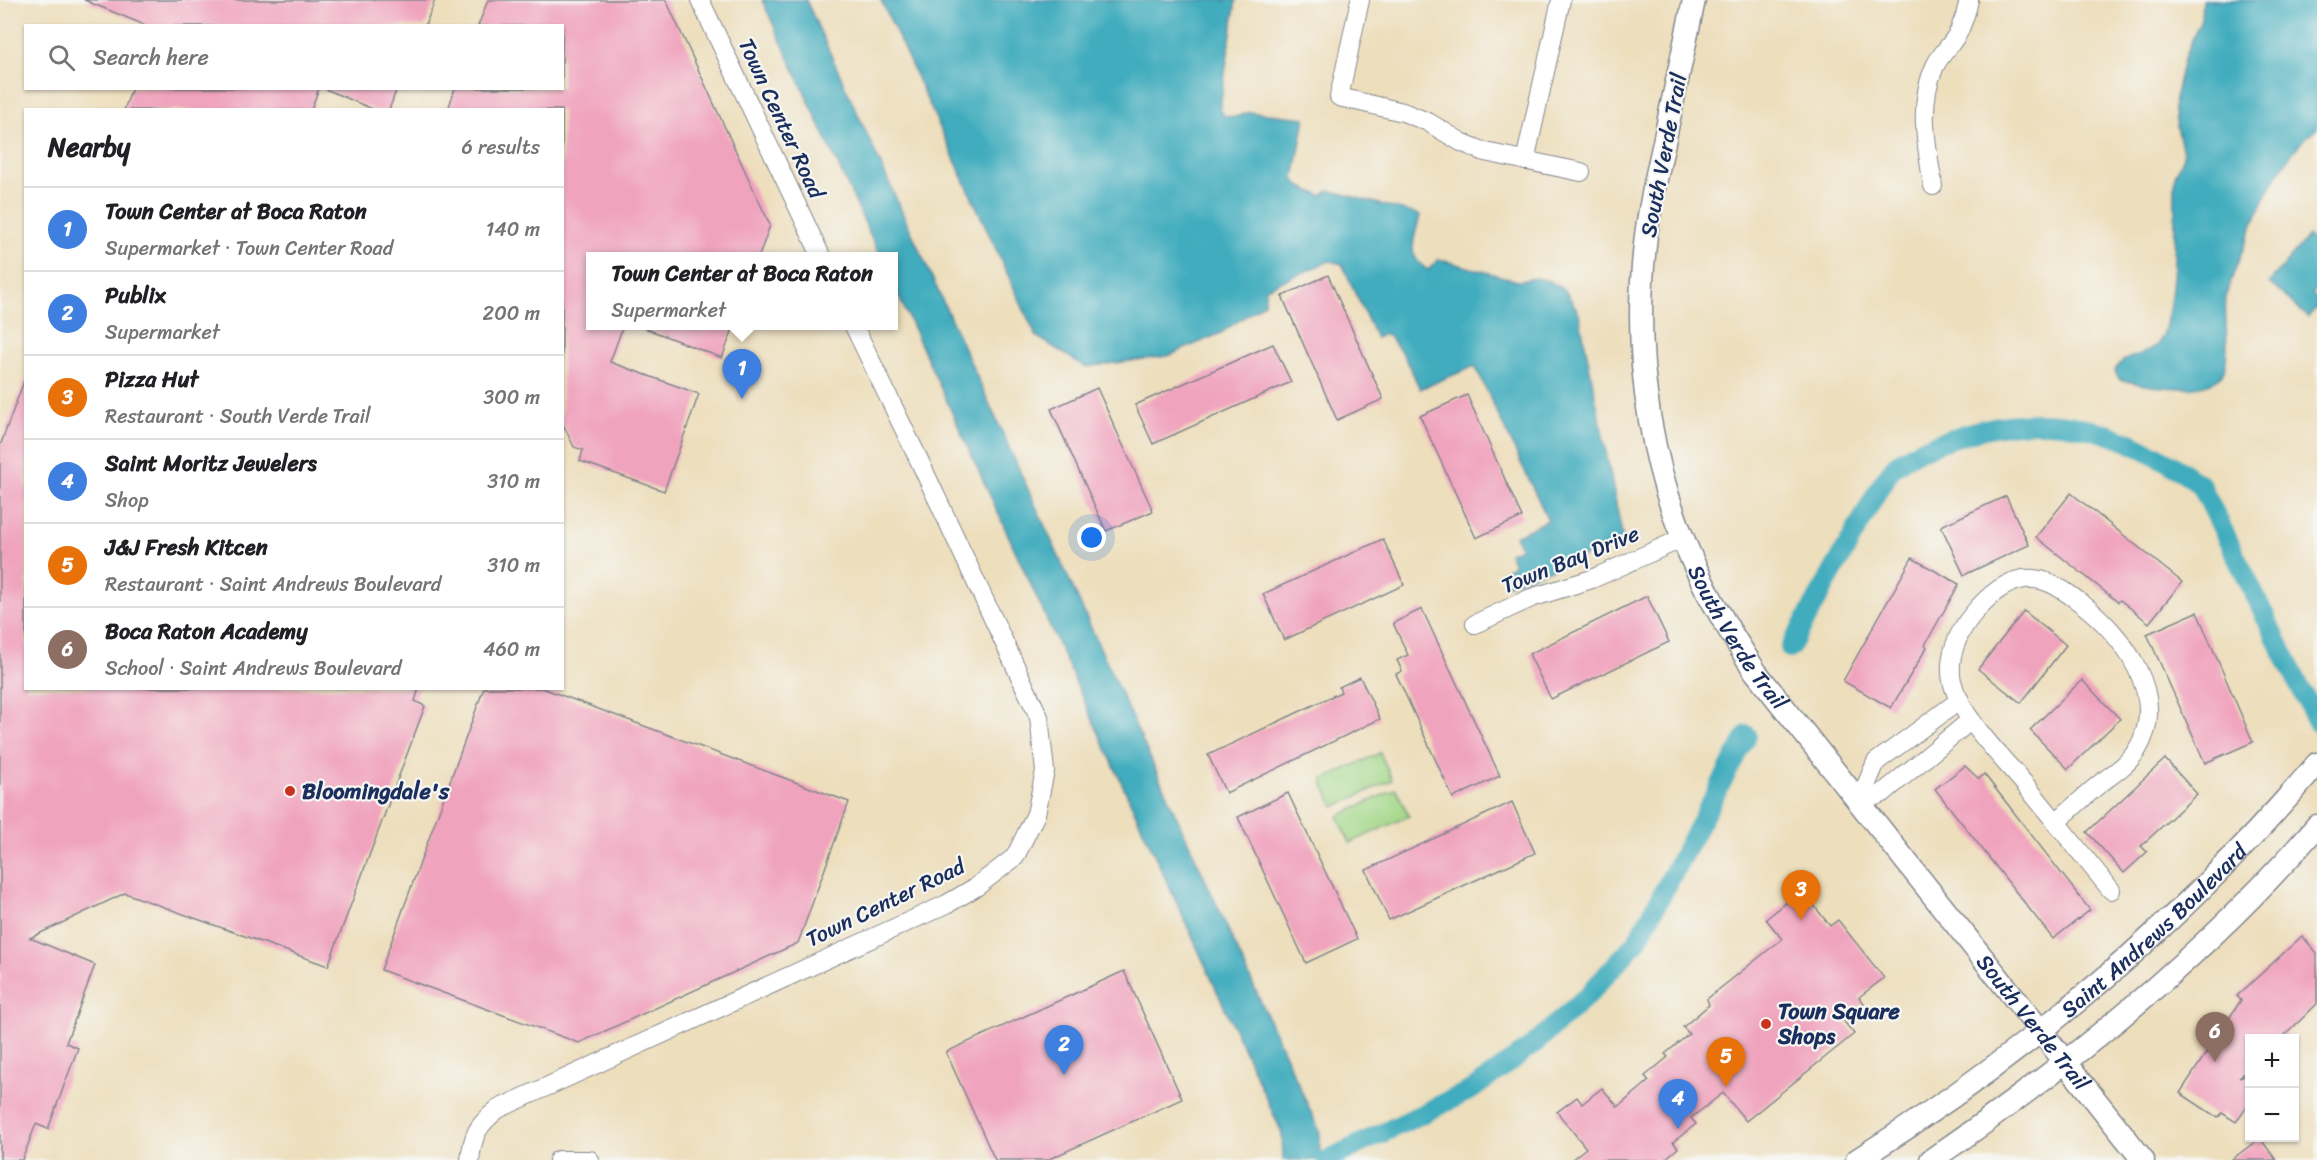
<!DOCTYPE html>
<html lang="en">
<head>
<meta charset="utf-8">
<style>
	:root { --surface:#fff; --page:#f6f6f6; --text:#202124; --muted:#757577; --line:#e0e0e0; --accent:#c8321e }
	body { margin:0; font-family:Sriracha,sans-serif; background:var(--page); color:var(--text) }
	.controls { position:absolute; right:18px; bottom:18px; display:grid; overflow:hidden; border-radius:0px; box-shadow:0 2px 4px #0004 }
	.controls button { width:54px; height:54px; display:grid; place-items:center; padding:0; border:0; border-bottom:2px solid var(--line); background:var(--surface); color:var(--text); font:30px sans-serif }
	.you { position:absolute; left:1092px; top:538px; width:21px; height:21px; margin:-15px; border:4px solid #fff; border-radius:50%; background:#1a73e8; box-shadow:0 0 0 9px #1a73e833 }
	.badge { display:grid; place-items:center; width:39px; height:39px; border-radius:50%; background:var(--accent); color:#fff; font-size:20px; font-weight:700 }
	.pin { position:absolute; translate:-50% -50px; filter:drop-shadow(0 2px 3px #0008) }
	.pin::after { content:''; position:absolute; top:32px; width:21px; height:18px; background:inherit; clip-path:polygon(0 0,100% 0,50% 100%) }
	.popup { position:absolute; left:586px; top:252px; width:312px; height:78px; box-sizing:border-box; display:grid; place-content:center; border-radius:0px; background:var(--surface); filter:drop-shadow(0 2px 4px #0005); font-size:20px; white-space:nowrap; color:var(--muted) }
	.popup b { font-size:22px; color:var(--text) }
	.popup::after { content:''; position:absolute; left:50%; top:100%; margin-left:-12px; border:12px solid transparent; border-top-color:var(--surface) }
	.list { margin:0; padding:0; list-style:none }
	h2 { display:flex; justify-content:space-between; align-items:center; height:78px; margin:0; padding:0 24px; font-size:26px }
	h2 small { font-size:20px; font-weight:400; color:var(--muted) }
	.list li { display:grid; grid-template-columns:39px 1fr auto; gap:18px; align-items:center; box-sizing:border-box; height:84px; padding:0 24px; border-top:2px solid var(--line) }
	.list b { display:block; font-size:22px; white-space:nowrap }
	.list p { margin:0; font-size:20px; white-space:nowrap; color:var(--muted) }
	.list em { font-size:20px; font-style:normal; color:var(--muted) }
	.icon { flex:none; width:33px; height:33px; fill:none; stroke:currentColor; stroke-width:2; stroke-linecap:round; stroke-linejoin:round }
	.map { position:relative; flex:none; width:2317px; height:1160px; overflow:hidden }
	.search { position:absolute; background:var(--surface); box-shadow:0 2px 4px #0004; left:24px; top:24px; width:540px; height:66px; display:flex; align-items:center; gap:15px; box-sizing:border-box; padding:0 21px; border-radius:0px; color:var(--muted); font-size:22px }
	.panel { position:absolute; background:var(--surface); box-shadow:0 2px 4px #0004; left:24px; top:108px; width:540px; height:582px; border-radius:0px }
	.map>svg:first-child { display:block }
</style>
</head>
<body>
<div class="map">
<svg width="2317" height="1160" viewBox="0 0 2317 1160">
	<rect width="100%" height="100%" fill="#f6f6f2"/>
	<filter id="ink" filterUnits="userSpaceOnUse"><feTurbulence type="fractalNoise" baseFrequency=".0167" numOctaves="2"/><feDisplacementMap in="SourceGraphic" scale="12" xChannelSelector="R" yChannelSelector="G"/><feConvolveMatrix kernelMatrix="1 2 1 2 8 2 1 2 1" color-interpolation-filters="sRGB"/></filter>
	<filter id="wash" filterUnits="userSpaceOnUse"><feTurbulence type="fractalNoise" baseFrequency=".008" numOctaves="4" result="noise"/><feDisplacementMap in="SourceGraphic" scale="24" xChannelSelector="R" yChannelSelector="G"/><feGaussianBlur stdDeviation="1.35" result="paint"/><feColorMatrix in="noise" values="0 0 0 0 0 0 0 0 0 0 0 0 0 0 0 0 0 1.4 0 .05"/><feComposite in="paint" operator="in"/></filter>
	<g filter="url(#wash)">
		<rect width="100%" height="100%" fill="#eddebc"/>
		<!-- green -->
		<g fill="#a2d787" stroke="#5e8372" stroke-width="1.5">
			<polygon points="1380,753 1392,780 1334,807 1322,780"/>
			<polygon points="1396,789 1409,816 1350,843 1338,816"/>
		</g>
		<!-- water -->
		<g fill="#3facbd" stroke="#2d6e8e" stroke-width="1.5">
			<polygon points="762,0 806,0 1320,1132 1320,1160 1283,1160 1282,1133 894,286 894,256 880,256"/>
			<path d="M881,0H1236L1220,108L1224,116L1236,117L1249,112L1305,118L1294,179L1299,186L1322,196L1329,190L1420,215C1415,239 1404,254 1428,270L1439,259L1518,281L1536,278L1549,281L1565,290L1579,313L1623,539L1579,559L1508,584L1502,572L1514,565L1509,553L1521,548L1515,536L1548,520L1475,366L1420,389L1403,354L1386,333L1376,338L1342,264L1330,261L1266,288L1264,303L1221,333L1168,356L1085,367L1036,336Z"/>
			<path d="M2202,0H2317V128C2278,158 2254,219 2237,265C2233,276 2227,288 2226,299C2223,319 2234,366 2218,379C2197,395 2142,386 2119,379L2115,371C2121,353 2149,357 2160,341C2165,334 2166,323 2168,315C2177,269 2174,222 2175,175L2183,159V153L2173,108L2184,58L2201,19Z"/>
			<polygon points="2308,236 2317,244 2317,289 2312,294 2317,299 2317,307 2308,317 2269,283"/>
		</g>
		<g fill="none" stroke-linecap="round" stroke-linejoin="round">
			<!-- canal -->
			<g stroke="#3facbd" stroke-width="20">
				<path d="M1790,648C1814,605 1838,563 1862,520C1869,507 1885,475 1895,466C1909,453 1935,444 1953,438C2046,406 2124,427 2201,485L2317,722"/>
				<polyline points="1327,1160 1473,1089 1532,1046 1587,996 1637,941 1747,735"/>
			</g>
		</g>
		<g id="blocks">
			<!-- building -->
			<g fill="#f0a3bd">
				<polygon points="84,0 435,0 425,26 147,26"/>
				<polygon points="488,0 666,0 770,225 759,256 591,256 591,326 623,326 610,362 699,394 664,491 580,461 583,450 574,447 562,422 562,110 448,110 455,88 562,88 562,26 478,26"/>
				<polygon points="132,88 319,88 311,110 124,110"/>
				<polygon points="323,88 397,88 389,110 375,110"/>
				<polygon points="1328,275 1383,399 1337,420 1282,296"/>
				<polygon points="639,326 734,326 722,358"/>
				<polygon points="1273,344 1291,382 1153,444 1135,405"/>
				<polygon points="24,381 26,381 26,688 419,688 415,701 425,706 328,966 125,893 30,938 95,965 66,1043 78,1048 48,1129 36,1124 22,1160 0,1160 0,446"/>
				<polygon points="1097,388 1153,511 1106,531 1051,409"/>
				<polygon points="1467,395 1522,517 1476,538 1420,416"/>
				<polygon points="2071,493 2182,582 2149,623 2120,600 2118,602 2036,537"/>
				<polygon points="2006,496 2029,545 1964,575 1941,526"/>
				<polygon points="1383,539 1404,585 1284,640 1263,594"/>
				<polygon points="1912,558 1959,584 1925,645 1927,647 1891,708 1843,681"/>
				<polygon points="1647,596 1669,642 1551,699 1529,654"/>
				<polygon points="1422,609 1500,776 1453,798 1396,674 1402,671 1397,660 1408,655 1393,623"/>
				<polygon points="2024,611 2066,645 2021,703 1978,669"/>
				<polygon points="2197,612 2253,742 2205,763 2147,634"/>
				<polygon points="1360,677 1380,719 1226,793 1208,755 1341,692 1339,687"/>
				<polygon points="2082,680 2120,719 2068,769 2030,730"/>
				<polygon points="484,688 542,688 849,802 798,943 579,1043 381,970"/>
				<polygon points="2165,759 2197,794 2141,846 2147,852 2124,873 2087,832"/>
				<polygon points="1965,766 1979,779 1984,774 2090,910 2053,939 1935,789"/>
				<polygon points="1288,793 1357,939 1306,963 1238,817"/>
				<polygon points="1512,802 1535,853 1389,920 1366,870"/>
				<polygon points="1802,890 1830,926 1838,920 1884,978 1859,997 1864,1003 1843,1020 1854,1034 1746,1121 1723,1093 1691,1118 1696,1124 1673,1142 1678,1148 1664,1160 1571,1160 1586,1148 1557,1112 1577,1097 1582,1104 1602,1088 1618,1107 1649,1081 1645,1076 1668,1057 1665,1054 1689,1034 1683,1027 1709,1005 1707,999 1782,939 1766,919"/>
				<polygon points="2302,936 2317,953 2317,1004 2282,1038 2250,1038 2250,1068 2239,1077 2250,1073 2250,1101 2236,1122 2222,1113 2218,1118 2180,1093 2241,1000 2237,996"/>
				<polygon points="1124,971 1182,1099 1047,1160 995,1160 946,1052"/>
				<polygon points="2260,1138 2276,1160 2231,1160"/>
			</g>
		</g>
	</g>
	<g filter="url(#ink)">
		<use href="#blocks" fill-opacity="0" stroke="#84868d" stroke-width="1.5"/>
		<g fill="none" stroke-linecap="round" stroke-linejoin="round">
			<defs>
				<g id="minor">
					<polyline points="700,0 821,256"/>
					<polyline points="1360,0 1339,97 1403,112 1428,122 1461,142 1485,152 1581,172"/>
					<polyline points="1525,161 1561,0"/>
					<path d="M1933,186C1927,146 1917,104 1935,66C1941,53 1953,44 1959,31C1963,22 1967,10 1969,0"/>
					<polyline points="1475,624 1531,598 1592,579 1683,538"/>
					<polyline points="1859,802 1876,762 1960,700"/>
					<polyline points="1859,802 1883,793 1971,720"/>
					<path d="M2056,822C2070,810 2083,798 2097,786C2111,775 2128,765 2137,750C2170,696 2122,634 2081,603C2063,590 2048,577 2024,579C2003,582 1986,598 1973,614C1958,632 1947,657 1952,681C1961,719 2003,758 2028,788C2056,822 2083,856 2111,890"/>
					<path d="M470,1160C473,1134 477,1126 498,1109L947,904L976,887L1015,857L1036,814L1045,771L1039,717L919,460L854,326"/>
					<polyline points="558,1160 590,1160"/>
				</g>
				<g id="tertiary">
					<path id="s1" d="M1694,0C1684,49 1673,98 1663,147C1656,179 1648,212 1645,245C1632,360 1651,481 1704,585C1719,615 1737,643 1755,671L2143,1160"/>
					<path id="s2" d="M1857,1160C2033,1050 2182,922 2317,764"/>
					<path d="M1931,1160C2071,1064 2206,955 2317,826"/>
				</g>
			</defs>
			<!-- minor casing -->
			<use href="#minor" stroke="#84868d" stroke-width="20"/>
			<!-- tertiary casing -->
			<use href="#tertiary" stroke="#84868d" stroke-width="25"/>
			<!-- minor -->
			<use href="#minor" stroke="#fff" stroke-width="18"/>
			<!-- tertiary -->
			<use href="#tertiary" stroke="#fff" stroke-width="22"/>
		</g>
	</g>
	<!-- markers -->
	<g fill="#c8321e" stroke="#f6f6f2" stroke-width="2">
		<circle cx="290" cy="791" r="6"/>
		<circle cx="1766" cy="1024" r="6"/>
	</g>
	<g text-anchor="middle" stroke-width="4.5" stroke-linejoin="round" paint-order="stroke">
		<!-- street labels -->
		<g font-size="22" fill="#1b2f5e" stroke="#f6f6f2">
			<text transform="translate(782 118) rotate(65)" y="8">Town Center Road</text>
			<text transform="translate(1663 155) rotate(-79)" y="8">South Verde Trail</text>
			<text transform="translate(1570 559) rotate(-22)" y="8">Town Bay Drive</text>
			<text dy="8" stroke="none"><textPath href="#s1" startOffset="662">South Verde Trail</textPath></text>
			<text transform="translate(885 902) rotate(-26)" y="8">Town Center Road</text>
			<text dy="8" stroke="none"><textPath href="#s2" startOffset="376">Saint Andrews Boulevard</textPath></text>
			<text dy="8" stroke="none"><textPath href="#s1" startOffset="1148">South Verde Trail</textPath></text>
		</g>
		<!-- poi labels -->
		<g font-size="22" font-weight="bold" fill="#1b2f5e" stroke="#f6f6f2" text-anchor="start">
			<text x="302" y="799">Bloomingdale's</text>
			<text x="1778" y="1019">Town Square<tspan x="1778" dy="25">Shops</tspan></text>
		</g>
	</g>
</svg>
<div class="controls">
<button>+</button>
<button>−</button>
</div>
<div class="you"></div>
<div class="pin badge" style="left:742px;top:399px;background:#3f7fe0">1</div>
<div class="popup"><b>Town Center at Boca Raton</b>Supermarket</div>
<div class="pin badge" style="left:1064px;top:1075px;background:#3f7fe0">2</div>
<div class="pin badge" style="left:1801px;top:920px;background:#e8710a">3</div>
<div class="pin badge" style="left:1678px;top:1129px;background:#3f7fe0">4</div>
<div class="pin badge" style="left:1726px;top:1087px;background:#e8710a">5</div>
<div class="pin badge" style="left:2215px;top:1062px;background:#8d6e63">6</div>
<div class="search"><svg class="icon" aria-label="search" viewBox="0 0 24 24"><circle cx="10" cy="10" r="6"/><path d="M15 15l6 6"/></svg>Search here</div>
<section class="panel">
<h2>Nearby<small>6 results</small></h2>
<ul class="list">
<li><span class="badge" style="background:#3f7fe0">1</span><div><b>Town Center at Boca Raton</b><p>Supermarket · Town Center Road</p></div><em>140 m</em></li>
<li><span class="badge" style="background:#3f7fe0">2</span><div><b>Publix</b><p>Supermarket</p></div><em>200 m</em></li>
<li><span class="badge" style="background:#e8710a">3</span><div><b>Pizza Hut</b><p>Restaurant · South Verde Trail</p></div><em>300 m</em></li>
<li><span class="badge" style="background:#3f7fe0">4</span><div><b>Saint Moritz Jewelers</b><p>Shop</p></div><em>310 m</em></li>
<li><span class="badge" style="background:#e8710a">5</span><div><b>J&amp;J Fresh Kitcen</b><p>Restaurant · Saint Andrews Boulevard</p></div><em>310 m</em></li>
<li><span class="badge" style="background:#8d6e63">6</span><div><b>Boca Raton Academy</b><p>School · Saint Andrews Boulevard</p></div><em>460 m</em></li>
</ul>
</section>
</div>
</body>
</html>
